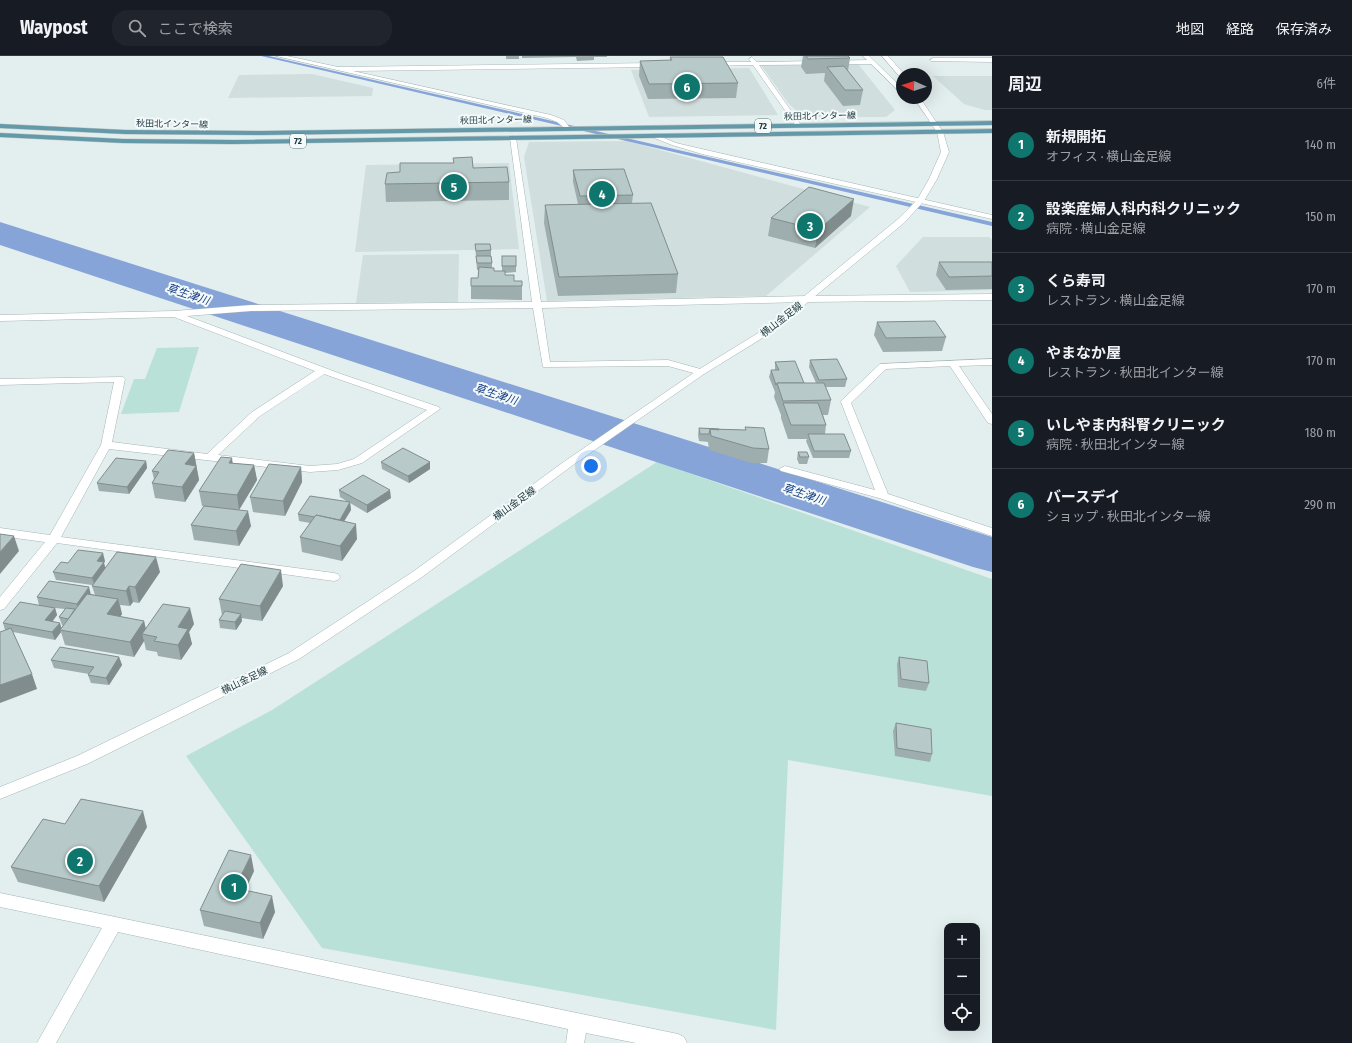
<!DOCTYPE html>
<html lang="ja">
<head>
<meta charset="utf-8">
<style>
	:root { --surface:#171b24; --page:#20242c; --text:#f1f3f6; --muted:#9ea1a6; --line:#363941; --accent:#0f766e }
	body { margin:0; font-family:"Fira Sans Condensed","Noto Sans JP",sans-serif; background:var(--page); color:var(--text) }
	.controls { position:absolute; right:12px; bottom:12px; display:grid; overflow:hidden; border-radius:8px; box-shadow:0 4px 16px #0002 }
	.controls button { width:36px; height:36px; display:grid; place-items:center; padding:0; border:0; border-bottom:1px solid var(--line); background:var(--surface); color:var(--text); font:20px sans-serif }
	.compass { position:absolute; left:896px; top:12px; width:36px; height:36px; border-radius:50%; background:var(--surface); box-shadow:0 4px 16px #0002; rotate:273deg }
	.you { position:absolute; left:591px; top:410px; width:14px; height:14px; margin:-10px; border:3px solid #fff; border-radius:50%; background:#1a73e8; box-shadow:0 0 0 6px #1a73e833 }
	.badge { display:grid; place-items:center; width:26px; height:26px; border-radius:50%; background:var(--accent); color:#fff; font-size:13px; font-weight:700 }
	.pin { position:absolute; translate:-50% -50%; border:2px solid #fff; box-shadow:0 1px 4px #0006 }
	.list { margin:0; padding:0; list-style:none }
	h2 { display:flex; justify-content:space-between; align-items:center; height:52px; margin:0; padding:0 16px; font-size:17px }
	h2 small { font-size:13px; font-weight:400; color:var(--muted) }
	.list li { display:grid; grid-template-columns:26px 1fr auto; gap:12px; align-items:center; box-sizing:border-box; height:72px; padding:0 16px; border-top:1px solid var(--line) }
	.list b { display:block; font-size:15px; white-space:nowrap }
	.list p { margin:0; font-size:13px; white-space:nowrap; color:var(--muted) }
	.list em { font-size:13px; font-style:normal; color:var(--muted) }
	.icon { flex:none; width:22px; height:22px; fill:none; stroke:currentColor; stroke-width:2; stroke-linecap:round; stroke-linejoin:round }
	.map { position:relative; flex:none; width:992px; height:987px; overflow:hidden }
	header { display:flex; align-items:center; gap:24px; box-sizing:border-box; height:56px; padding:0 20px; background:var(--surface); border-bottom:1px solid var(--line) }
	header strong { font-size:19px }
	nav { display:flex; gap:22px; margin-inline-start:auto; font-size:14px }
	.search { width:280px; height:36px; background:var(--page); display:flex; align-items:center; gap:10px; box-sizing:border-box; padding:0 14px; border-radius:16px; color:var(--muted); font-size:15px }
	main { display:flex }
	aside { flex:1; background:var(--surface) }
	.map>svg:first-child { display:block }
</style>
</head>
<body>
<header>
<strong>Waypost</strong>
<div class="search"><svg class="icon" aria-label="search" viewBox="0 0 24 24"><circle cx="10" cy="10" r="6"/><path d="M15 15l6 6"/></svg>ここで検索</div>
<nav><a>地図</a><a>経路</a><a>保存済み</a></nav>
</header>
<main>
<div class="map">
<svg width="992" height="987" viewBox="0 0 992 987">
	<rect width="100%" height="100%" fill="#e3eeee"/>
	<!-- built -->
	<g fill="#d1dede">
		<polygon points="858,8 895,54 886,61 803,61 788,47 761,9"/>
		<polygon points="749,12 778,59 649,61 631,14"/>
		<polygon points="312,18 373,32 372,40 228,42 239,19"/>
		<polygon points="933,20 992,20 992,54 985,54 964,48"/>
		<polygon points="627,85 870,151 766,240 547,245 524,101 529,86"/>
		<polygon points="509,107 519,193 355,196 366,109"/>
		<polygon points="923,181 989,181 992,184 992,234 910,236 896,210"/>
		<polygon points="459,198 458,246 356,247 363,199"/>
	</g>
	<!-- green -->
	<g fill="#bae1d7">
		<polygon points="199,291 179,356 121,358 134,323 145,323 157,292"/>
		<polygon points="657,406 992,523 992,740 788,704 776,974 322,892 186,700 272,654"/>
	</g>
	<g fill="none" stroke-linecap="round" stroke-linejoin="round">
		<!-- stream -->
		<polygon fill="#86a4d8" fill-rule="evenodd" points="261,0 269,0 992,166 992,170"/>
		<!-- river -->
		<polygon fill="#86a4d8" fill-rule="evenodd" points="0,166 992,481 992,516 973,511 0,189"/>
		<defs>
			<g id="minor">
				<polygon points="276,0 287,0 338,11 656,7 659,9 656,11 353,15 551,59 564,64 570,72 567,74 557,66 547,62"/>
				<polygon points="752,1 757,6 872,4 875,6 872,8 759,9 801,69 798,71 796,70 753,9 710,10 707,8 710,6 751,6 749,3"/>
				<polygon points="933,2 992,2 992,6 931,5 930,4"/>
				<polygon points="654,78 676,87 706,94 992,159 992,163 702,98 672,89 652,81 651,80"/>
				<path d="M513,80L516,82L541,246L807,240L992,238V244L807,246L542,252L550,306L668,304L704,314L706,316L701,319L668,310L543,311L533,252L251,255L187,260L341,318L439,351L440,353L362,407L338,414L310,416L109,393L61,481L334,517L338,518L340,521L338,524L334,525L57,487L4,553L0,554V541L45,486L0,480V472L50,479L101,389L114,326L0,329V323L123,321L125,323L112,386L207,398L252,356L315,315L174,261L0,265V259L174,255L251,249L532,246L510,82ZM324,318L427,354L354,403L337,408L310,410L218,399L260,360Z"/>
				<polygon points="992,303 992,309 959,310 992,358 992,368 988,367 950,310 886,313 851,347 888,438 992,472 992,480 879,442 781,415 779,413 785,410 875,434 841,346 842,344 880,308"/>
				<polygon points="0,837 678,978 684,981 687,987 636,987 586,977 584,987 566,987 568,973 118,876 56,987 37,987 102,872 0,851"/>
			</g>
			<g id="tertiary">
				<polygon points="863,0 869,0 902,32 902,38"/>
				<polygon points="882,0 888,0 904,18 902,18 902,22 900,21"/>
				<polygon points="914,42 920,42 943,76 949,96 937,123 924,145 904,167 769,278 704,318 573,409 422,521 299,603 87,708 0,743 0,731 77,700 289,597 414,515 565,405 698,314 763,274 898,163 917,144 929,123 941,96 937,76"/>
			</g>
			<g id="primary">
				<polygon points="992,65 992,69 262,79 125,78 0,72 0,68 125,74 262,75"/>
				<polygon points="992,73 992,77 232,88 123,87 0,81 0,77 123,83 232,84"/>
			</g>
		</defs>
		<!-- minor casing -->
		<use href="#minor" stroke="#a5b5b7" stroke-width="1"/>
		<!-- tertiary casing -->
		<use href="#tertiary" stroke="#a5b5b7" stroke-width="1"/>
		<!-- primary casing -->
		<use href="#primary" stroke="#c1c8ca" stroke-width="1"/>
		<!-- minor -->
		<use href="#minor" fill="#fff" fill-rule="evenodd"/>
		<!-- tertiary -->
		<use href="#tertiary" fill="#fff" fill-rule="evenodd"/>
		<!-- primary -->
		<use href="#primary" fill="#6399a8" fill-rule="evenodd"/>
	</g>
	<!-- wall -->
	<g fill="#9eadad" fill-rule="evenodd">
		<rect x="506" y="0" width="13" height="3"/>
		<polygon points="522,0 607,0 607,1 594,1 594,4 577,5 576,1 522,2"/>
		<polygon points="803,0 848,0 850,2 848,15 863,34 860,49 843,50 824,25 825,17 806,18 801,11"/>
		<polygon points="670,1 738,27 736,42 648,43 639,20 640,5 670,5"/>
		<polygon points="473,112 509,126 509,144 386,146 385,128 400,116"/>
		<polygon points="573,114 633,139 632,147 678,218 676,237 558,240 544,167 545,149 578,148 573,126"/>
		<polygon points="851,160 815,192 768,180 771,162"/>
		<polygon points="475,188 491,194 491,200 492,207 492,212 494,215 502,215 502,200 516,210 516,216 505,217 505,219 514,225 522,225 522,244 471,243 471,230 478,222 479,214 477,214"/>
		<polygon points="939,206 992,206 992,233 946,234 936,219"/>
		<polygon points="877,266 946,281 942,295 883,296 874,279"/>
		<polygon points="810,304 847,323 845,331 825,331 831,344 828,359 823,359 826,369 825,378 851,395 849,402 813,402 806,385 807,383 788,383 781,362 781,359 774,341 775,336 769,321 771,314 775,314 775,306 804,327 816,327 809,311"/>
		<polygon points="745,371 769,393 767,407 751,407 709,394 708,386 699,385 698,379 699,372 745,374"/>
		<polygon points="798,396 809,401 807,408 799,408 797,403"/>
		<polygon points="194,397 199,424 185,446 155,442 152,427 154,423 152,415"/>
		<polygon points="146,405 147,412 129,438 99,435 97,427"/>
		<polygon points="381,406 430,406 430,413 409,427 382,413"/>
		<polygon points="233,407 254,409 257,424 239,454 251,470 239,490 194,484 191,469 204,450 202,450 199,435"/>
		<polygon points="301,411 302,426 285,460 253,456 250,441"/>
		<polygon points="339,434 391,442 367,457 350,447 351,454 344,465 357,483 342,505 302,496 300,481 310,467 299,465 298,458 348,446 340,441"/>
		<path d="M105,505L104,507L105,512L160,516L139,547L133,546L130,550L120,549L122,558L120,561L144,565L146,573L194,568L189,576L192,588L181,604L158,600L157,596L146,594L144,585L134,601L65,589L61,576L55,584L13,576L37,633L5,574L3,567L39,549L37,541L91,538L95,539L92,530V529L56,524L53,516L68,507ZM55,552L65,553L59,561L62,569H63L61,572L53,565L57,559Z"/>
		<polygon points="283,530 262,565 241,562 242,565 236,574 220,572 219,564 222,559 219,543"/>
		<polygon points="119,601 122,609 109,629 91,627 88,619 89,618 54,612 51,604"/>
		<polygon points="899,601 929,627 926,635 898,631 897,608"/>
		<polygon points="896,667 932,698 930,706 895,700 893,675"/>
		<polygon points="65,768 147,771 104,846 18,826 11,811"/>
		<polygon points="254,815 245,834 275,856 263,883 204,870 200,854"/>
	</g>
	<!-- shaded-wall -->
	<g fill="#818d8d">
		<polygon points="854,143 851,160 815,192 818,174"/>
		<polygon points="194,397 199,424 185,446 182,431 185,408"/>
		<polygon points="232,402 234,416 229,407"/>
		<polygon points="146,405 147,412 129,438 127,431"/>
		<polygon points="430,406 430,413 409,427 408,420"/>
		<polygon points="254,409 257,424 239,454 237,439"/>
		<polygon points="301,411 302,426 285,460 283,445"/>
		<polygon points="390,434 391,442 367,457 367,449"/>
		<polygon points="350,446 351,454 340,472 339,465"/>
		<polygon points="248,455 251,470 239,490 236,475"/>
		<polygon points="356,468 357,483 342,505 340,490"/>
		<polygon points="14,480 19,495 0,518 0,496"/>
		<polygon points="103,497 105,505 104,507 106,514 95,530 92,522 97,505"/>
		<polygon points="156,501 160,516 139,547 135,531"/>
		<polygon points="281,514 283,530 262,565 260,550"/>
		<polygon points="129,530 133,546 130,550 126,535"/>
		<polygon points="89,531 91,539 79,556 77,548"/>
		<polygon points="118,543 122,558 111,574 107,558"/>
		<polygon points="55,552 57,559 47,572 45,564"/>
		<polygon points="190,552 194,568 189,576 192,588 181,604 178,589 178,571"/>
		<polygon points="241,558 242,565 236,574 235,566"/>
		<polygon points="144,565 147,579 142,578 144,585 134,601 130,586"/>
		<polygon points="60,567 62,574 60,574 61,576 55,584 52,576"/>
		<polygon points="119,601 122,609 109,629 106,622"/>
		<polygon points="32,618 37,633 0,647 0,629"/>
		<polygon points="143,755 147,771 104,846 99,830"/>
		<polygon points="251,799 254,815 239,848 235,832"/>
		<polygon points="272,840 275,856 263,883 260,867"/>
	</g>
	<!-- building -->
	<g fill="#b8c9c9" stroke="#818d8d">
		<polygon points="806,0 848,0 850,2 808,3"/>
		<polygon points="670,1 723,1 738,27 649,28 640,5 672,4"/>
		<polygon points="844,10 863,34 845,34 827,11"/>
		<polygon points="472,101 473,112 507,111 509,126 385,128 387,117 400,116 400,107 454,107 453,102"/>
		<polygon points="624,113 633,139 580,140 573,114"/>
		<polygon points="809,131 854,143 818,174 771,162"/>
		<polygon points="651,147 678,218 559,221 545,149"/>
		<polygon points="475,188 490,188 491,194 476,195"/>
		<polygon points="476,200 491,200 492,207 477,207"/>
		<rect x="502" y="200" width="14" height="10"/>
		<polygon points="939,206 992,206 992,220 949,221"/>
		<polygon points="479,211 494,212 494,215 505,215 505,219 514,219 514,225 522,225 522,230 471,230 471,222 478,222"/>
		<polygon points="935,265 946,281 886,282 877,266"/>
		<polygon points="837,303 847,323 819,324 810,304"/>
		<polygon points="795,305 804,327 777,327 776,329 771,314 779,314 775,306"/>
		<polygon points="777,327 824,327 831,344 783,345"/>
		<polygon points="783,347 818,347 826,369 791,369"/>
		<polygon points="745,371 764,372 769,393 753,392 711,380 710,373 746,374"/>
		<polygon points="699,372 719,373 719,374 710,373 709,378 700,378"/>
		<polygon points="808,378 844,378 851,395 814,395"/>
		<polygon points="403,392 430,406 408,420 381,406"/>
		<polygon points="168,394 194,397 185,408 196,410 182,431 152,427 159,416 152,415"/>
		<polygon points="798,396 807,396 809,401 800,401"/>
		<polygon points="221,401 232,402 229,407 254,409 237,439 199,435"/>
		<polygon points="116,402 146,405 127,431 97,427"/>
		<polygon points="269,408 301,411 283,445 250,441"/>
		<polygon points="363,419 390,434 367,449 339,434"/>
		<polygon points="310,440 350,446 340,464 316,459 315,461 298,458"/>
		<polygon points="204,450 248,455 236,475 191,469"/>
		<polygon points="316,459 356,468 340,490 300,481"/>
		<polygon points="0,478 14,480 0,496"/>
		<polygon points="78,494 103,497 97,505 104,506 92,522 53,516 61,506 68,507"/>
		<polygon points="117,496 156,501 135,531 129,530 126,535 92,530"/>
		<polygon points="241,508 281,514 260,550 219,543"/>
		<polygon points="49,525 89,531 77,548 37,541"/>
		<polygon points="87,538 118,543 107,558 144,565 130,586 60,574"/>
		<polygon points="20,546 55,552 45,564 60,567 52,576 3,567"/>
		<polygon points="163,548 190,552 178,571 188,573 178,589 154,585 157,581 142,578"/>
		<polygon points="66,552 75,553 68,563 59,561"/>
		<polygon points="225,555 241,558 235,566 219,564"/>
		<polygon points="11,572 32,618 0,629 0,576"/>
		<polygon points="60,591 119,601 106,622 88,619 94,611 51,604"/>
		<polygon points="899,601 927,605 929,627 901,623"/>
		<polygon points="896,667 931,673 932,698 897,692"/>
		<polygon points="81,743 143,755 99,830 11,811 43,763 65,768"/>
		<polygon points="229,794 251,799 235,832 272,840 260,867 200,854"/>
	</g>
	<g text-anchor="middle" stroke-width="4" stroke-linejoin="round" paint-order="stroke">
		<!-- far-street labels -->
		<g font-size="9" fill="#213b42" stroke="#f4fafa">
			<text transform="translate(820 60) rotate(-1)" y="3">秋田北インター線</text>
			<text transform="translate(496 64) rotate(-1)" y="3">秋田北インター線</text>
			<text transform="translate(172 68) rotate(1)" y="3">秋田北インター線</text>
		</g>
		<!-- shield labels -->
		<g fill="#f4fafa" stroke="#607479" stroke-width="1">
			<rect x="755" y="63" width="16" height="14" rx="3"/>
			<rect x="290" y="78" width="16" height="14" rx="3"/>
		</g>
		<g font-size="9" font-weight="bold" fill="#213b42">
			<text x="763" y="73">72</text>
			<text x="298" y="88">72</text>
		</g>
		<!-- street labels -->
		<g font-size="10" fill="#213b42" stroke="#f4fafa">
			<text transform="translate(781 263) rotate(-38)" y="4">横山金足線</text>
			<text transform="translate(514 447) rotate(-36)" y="4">横山金足線</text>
			<text transform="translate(244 624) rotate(-26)" y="4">横山金足線</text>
		</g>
		<!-- water labels -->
		<g font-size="11" font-style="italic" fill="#143c84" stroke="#f4fafa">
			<text transform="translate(188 238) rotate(18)" y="4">草生津川</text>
			<text transform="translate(496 338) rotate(18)" y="4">草生津川</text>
			<text transform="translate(804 438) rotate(18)" y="4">草生津川</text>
		</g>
	</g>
</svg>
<div class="controls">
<button>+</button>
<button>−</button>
<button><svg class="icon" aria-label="locate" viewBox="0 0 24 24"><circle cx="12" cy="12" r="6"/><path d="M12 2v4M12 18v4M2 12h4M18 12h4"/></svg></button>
</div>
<svg class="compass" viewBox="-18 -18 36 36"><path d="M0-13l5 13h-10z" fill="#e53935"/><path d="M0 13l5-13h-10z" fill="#9ea1a6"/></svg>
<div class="you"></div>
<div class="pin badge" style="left:234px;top:831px">1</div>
<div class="pin badge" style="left:80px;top:805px">2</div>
<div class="pin badge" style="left:810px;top:170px">3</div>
<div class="pin badge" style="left:602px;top:138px">4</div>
<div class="pin badge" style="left:454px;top:131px">5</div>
<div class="pin badge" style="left:687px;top:31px">6</div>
</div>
<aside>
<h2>周辺<small>6件</small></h2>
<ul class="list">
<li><span class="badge">1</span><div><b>新規開拓</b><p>オフィス · 横山金足線</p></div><em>140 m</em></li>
<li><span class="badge">2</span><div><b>設楽産婦人科内科クリニック</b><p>病院 · 横山金足線</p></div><em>150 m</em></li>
<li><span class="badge">3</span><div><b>くら寿司</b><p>レストラン · 横山金足線</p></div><em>170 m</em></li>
<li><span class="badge">4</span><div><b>やまなか屋</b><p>レストラン · 秋田北インター線</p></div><em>170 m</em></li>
<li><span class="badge">5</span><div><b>いしやま内科腎クリニック</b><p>病院 · 秋田北インター線</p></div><em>180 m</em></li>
<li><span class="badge">6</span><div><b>バースデイ</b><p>ショップ · 秋田北インター線</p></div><em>290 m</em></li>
</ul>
</aside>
</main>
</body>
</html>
